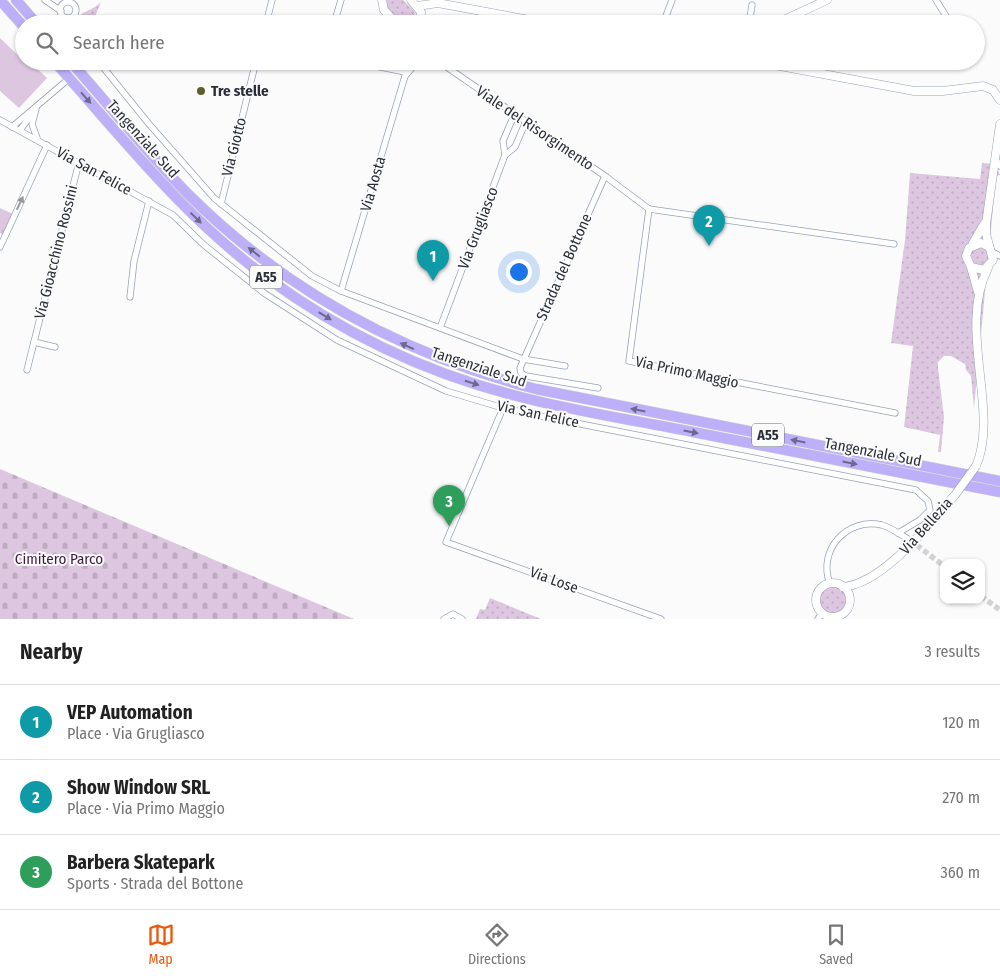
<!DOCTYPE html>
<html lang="en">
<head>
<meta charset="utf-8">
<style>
	:root { --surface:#fff; --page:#f6f6f6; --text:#222; --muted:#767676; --line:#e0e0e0; --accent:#ea580c }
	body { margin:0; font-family:"Fira Sans Condensed",sans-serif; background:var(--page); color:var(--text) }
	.controls { position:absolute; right:15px; bottom:15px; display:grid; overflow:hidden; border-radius:10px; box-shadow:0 1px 4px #0004 }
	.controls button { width:45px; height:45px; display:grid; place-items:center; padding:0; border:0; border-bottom:1px solid var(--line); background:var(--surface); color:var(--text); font:25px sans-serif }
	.you { position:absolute; left:518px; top:271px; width:18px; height:18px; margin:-12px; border:4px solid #fff; border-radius:50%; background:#1a73e8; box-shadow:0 0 0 8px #1a73e833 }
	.badge { display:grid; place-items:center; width:32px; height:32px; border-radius:50%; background:var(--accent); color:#fff; font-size:16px; font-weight:700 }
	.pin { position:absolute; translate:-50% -41px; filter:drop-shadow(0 1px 2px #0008) }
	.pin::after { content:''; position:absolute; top:26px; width:18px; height:15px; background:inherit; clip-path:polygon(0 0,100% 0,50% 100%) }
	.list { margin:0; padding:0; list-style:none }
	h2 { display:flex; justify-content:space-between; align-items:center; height:65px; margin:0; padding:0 20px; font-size:21px }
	h2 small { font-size:16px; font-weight:400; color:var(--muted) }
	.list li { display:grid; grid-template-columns:32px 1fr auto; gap:15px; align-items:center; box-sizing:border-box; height:75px; padding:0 20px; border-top:1px solid var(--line) }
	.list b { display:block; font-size:19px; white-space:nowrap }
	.list p { margin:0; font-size:16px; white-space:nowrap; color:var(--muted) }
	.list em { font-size:16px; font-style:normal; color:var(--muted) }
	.icon { flex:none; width:28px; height:28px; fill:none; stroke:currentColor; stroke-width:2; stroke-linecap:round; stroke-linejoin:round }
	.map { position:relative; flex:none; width:1000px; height:619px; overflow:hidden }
	.search { position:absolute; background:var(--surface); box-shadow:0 1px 4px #0004; left:15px; right:15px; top:15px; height:55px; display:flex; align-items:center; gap:12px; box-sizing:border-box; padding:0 18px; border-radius:28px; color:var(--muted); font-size:19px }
	.sheet { height:290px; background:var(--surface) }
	nav { display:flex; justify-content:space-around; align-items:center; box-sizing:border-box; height:70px; border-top:1px solid var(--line); background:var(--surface); font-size:14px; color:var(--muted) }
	nav a { display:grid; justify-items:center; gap:2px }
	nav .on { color:var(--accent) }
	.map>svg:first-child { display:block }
</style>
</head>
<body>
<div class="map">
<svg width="1000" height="619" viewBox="0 0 1000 619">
	<defs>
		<pattern id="grass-dots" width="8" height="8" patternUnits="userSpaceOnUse" patternTransform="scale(1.25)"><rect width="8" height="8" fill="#ddc7e0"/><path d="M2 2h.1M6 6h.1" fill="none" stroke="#beabc1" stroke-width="1.8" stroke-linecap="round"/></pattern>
		<pattern id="cemetery-stones" width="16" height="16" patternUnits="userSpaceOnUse" patternTransform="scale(1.25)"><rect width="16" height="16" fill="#ddc7e0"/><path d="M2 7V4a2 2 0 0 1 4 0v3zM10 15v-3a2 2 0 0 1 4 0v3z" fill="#beabc1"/></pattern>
		<pattern id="park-tufts" width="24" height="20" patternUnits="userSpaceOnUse" patternTransform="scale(1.25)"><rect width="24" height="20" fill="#ddc7e0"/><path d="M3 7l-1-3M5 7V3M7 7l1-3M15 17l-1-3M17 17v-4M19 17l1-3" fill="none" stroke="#beabc1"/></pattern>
	</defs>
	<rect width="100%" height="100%" fill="#fbfbfb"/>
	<!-- grass -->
	<g fill="url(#grass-dots)">
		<path d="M386,0H403C410,7 420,13 415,24H403L387,8Z"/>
		<path d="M101,2L92,24H73C77,12 93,11 101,2Z"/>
		<polygon points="982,163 996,164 1000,175 996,176 974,408 971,376 966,370 965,364 951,356 944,356 938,362 938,368 944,417 941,452 938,452 940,435 904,427 913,346 891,343 905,240 910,173 980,179"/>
		<circle cx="833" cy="600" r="17"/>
		<polygon points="490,598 541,619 476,619 480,609 485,610"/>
	</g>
	<!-- cemetery -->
	<polygon fill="url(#cemetery-stones)" points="0,469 354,619 0,619"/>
	<!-- park -->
	<polygon fill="url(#park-tufts)" points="0,208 13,214 3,235 0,233"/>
	<!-- pitch -->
	<polygon fill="#ddc7e0" points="0,38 24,61 29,61 47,78 19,108 0,91"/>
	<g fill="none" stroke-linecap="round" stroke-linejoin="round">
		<!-- street-tunnel -->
		<g stroke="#d1d2d4" stroke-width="5.5" stroke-dasharray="5.5 3" stroke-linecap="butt">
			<polyline points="910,540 944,566"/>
			<polyline points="981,596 1000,610"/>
		</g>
		<defs>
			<g id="street">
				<polyline points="45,0 61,11"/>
				<polyline points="936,0 951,24"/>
				<circle cx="68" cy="10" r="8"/>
				<polyline points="266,24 272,0"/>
				<polyline points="338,24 336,17 341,0"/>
				<polyline points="663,24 672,0"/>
				<polyline points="749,24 752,5"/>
				<polyline points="98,61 149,124 214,198 312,276 341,291 523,359 565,366"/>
				<polyline points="364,61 366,64 405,72"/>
				<polyline points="438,61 605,176 649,209 894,244"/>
				<polyline points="421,63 440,64"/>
				<polyline points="84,66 89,61"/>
				<polyline points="406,75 415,64"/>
				<polyline points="36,109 32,124 37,138"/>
				<polyline points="0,120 173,215 204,245 264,293 337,340 446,391 503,408 545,417 916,490 928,501 930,510 920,520 898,533"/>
				<polyline points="12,127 65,82"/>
				<polyline points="20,130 33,113"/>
				<polyline points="505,155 515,147 526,121"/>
				<polyline points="996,159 1000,166"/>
				<polyline points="221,204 256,61"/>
				<polyline points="649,209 629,361 895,413"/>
				<polyline points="0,247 47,145"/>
				<polyline points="992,252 1000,256"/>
				<polyline points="341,291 405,76 407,61"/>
				<polyline points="130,297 134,261 149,201"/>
				<polyline points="440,328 505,155 503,141 515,113"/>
				<polyline points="34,342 55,347"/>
				<polyline points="27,370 79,162"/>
				<polyline points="598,388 526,376 521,373 520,368 605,176"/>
				<polyline points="503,408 446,542 661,619"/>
				<path d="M830,584C817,550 847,517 882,525C892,528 901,535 910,540"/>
				<polyline points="444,619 453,614 462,619"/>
				<polyline points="818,619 822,613"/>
			</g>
			<g id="secondary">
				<polyline points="382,0 384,10 397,24"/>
				<polyline points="411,0 421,12 420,24"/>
				<polyline points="417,6 438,3 551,24"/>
				<polyline points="775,24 827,0"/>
				<polyline points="753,61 914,91 943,91 983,86 993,90 1000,100"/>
				<polyline points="972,245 984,224"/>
				<polyline points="989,247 981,243 969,248 966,256 971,267 984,270 993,260 986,234 986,224 1000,124"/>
				<polyline points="971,267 978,292"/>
				<path d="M976,466C1000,412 957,328 988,268"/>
				<circle cx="833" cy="600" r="17"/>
				<path d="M843,587C884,583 929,524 955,495"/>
			</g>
			<g id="highway">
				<polyline points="0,0 24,27"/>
				<polyline points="16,0 37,24"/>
				<path d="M54,61C121,136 184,217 266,277C339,331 424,372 513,395C572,411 633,420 693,432C795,452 898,472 1000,492"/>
				<path d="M70,61C110,106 148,154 190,196C287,292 405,355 536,389L1000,481"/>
			</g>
		</defs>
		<!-- street casing -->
		<use href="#street" stroke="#96a2b9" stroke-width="7"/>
		<!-- secondary casing -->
		<use href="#secondary" stroke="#96a2b9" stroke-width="9"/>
		<!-- highway casing -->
		<use href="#highway" stroke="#d4d5d7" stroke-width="11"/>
		<!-- street -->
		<use href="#street" stroke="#fff" stroke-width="5.5"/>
		<!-- secondary -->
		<use href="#secondary" stroke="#fff" stroke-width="8"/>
		<!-- highway -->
		<use href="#highway" stroke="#bdaff8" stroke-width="10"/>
		<defs>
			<polyline id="secondary-bridge" points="955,495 976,466"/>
		</defs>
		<!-- secondary-bridge casing -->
		<use href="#secondary-bridge" stroke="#96a2b9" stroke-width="9" stroke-linecap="butt"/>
		<!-- secondary-bridge -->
		<use href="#secondary-bridge" stroke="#fff" stroke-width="8"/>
	</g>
	<!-- one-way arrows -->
	<defs><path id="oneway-solid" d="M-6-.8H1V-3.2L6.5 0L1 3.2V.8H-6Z" transform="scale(1.25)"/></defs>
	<g fill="#6c698e">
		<use href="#oneway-solid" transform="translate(86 98) rotate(48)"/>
		<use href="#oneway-solid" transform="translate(196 218) rotate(44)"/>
		<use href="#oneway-solid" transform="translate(254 252) rotate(-142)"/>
		<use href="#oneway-solid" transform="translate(325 316) rotate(31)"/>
		<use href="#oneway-solid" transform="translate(407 346) rotate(-156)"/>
		<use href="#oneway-solid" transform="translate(472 383) rotate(18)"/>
		<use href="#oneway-solid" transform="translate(638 410) rotate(-169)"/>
		<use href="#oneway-solid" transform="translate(691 432) rotate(11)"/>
		<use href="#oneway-solid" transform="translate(798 441) rotate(-169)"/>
		<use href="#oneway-solid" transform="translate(850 463) rotate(11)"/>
	</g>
	<use fill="#94979c" href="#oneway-solid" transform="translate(20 203) rotate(-65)"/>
	<!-- markers -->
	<circle fill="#5c602e" stroke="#fbfbfb" stroke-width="2" cx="201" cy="91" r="5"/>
	<g text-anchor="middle" stroke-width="4" stroke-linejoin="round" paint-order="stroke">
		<!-- shield labels -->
		<g fill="#fbfbfb" stroke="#696c72" stroke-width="1">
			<rect x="250" y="265.5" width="32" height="23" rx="4"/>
			<rect x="752" y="423.5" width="32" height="23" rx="4"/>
		</g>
		<g font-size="14" font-weight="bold" fill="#2a2f38">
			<text x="266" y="282">A55</text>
			<text x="768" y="440">A55</text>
		</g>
		<!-- poi labels -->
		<g font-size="15" font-weight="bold" fill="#2a2f38" stroke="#fbfbfb" text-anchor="start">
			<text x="211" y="96">Tre stelle</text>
		</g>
		<!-- street labels -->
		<g font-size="15" fill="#2a2f38" stroke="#fbfbfb">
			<text transform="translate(535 128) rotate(34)" y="5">Viale del Risorgimento</text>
			<text transform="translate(143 139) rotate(48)" y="5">Tangenziale Sud</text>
			<text transform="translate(234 147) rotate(-76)" y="5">Via Giotto</text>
			<text transform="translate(94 171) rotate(29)" y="5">Via San Felice</text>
			<text transform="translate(373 184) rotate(-74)" y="5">Via Aosta</text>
			<text transform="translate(478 228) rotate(-69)" y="5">Via Grugliasco</text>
			<text transform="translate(56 252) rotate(-76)" y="5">Via Gioacchino Rossini</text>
			<text transform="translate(564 267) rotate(-66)" y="5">Strada del Bottone</text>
			<text transform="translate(479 367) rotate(18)" y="5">Tangenziale Sud</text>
			<text transform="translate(687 372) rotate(12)" y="5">Via Primo Maggio</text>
			<text transform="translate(538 414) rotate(12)" y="5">Via San Felice</text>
			<text transform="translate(873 452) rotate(11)" y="5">Tangenziale Sud</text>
			<text transform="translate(926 526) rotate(-48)" y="5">Via Bellezia</text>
			<text transform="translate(554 580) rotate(20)" y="5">Via Lose</text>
		</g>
		<!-- park labels -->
		<g font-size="15" fill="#3f1d43" stroke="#fbfbfb">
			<text x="59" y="564">Cimitero Parco</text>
		</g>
	</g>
</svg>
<div class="controls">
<button><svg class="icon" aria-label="layers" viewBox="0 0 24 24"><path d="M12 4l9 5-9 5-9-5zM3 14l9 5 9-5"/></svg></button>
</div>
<div class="you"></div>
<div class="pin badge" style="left:433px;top:281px;background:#0f9aa8">1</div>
<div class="pin badge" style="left:709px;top:246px;background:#0f9aa8">2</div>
<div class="pin badge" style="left:449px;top:526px;background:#2e9e5b">3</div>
<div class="search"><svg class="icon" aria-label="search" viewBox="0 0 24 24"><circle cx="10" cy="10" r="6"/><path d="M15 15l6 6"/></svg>Search here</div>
</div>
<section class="sheet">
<h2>Nearby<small>3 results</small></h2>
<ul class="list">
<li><span class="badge" style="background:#0f9aa8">1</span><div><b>VEP Automation</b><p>Place · Via Grugliasco</p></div><em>120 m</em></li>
<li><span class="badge" style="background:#0f9aa8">2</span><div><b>Show Window SRL</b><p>Place · Via Primo Maggio</p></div><em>270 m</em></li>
<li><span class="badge" style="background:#2e9e5b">3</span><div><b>Barbera Skatepark</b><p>Sports · Strada del Bottone</p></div><em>360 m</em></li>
</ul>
</section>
<nav>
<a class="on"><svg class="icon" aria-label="map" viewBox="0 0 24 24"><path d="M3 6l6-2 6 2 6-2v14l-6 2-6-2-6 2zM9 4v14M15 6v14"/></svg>Map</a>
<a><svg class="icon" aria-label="directions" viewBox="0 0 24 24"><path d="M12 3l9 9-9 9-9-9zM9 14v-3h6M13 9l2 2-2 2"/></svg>Directions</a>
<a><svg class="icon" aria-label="saved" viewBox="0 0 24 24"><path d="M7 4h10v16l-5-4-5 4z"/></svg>Saved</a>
</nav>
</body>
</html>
